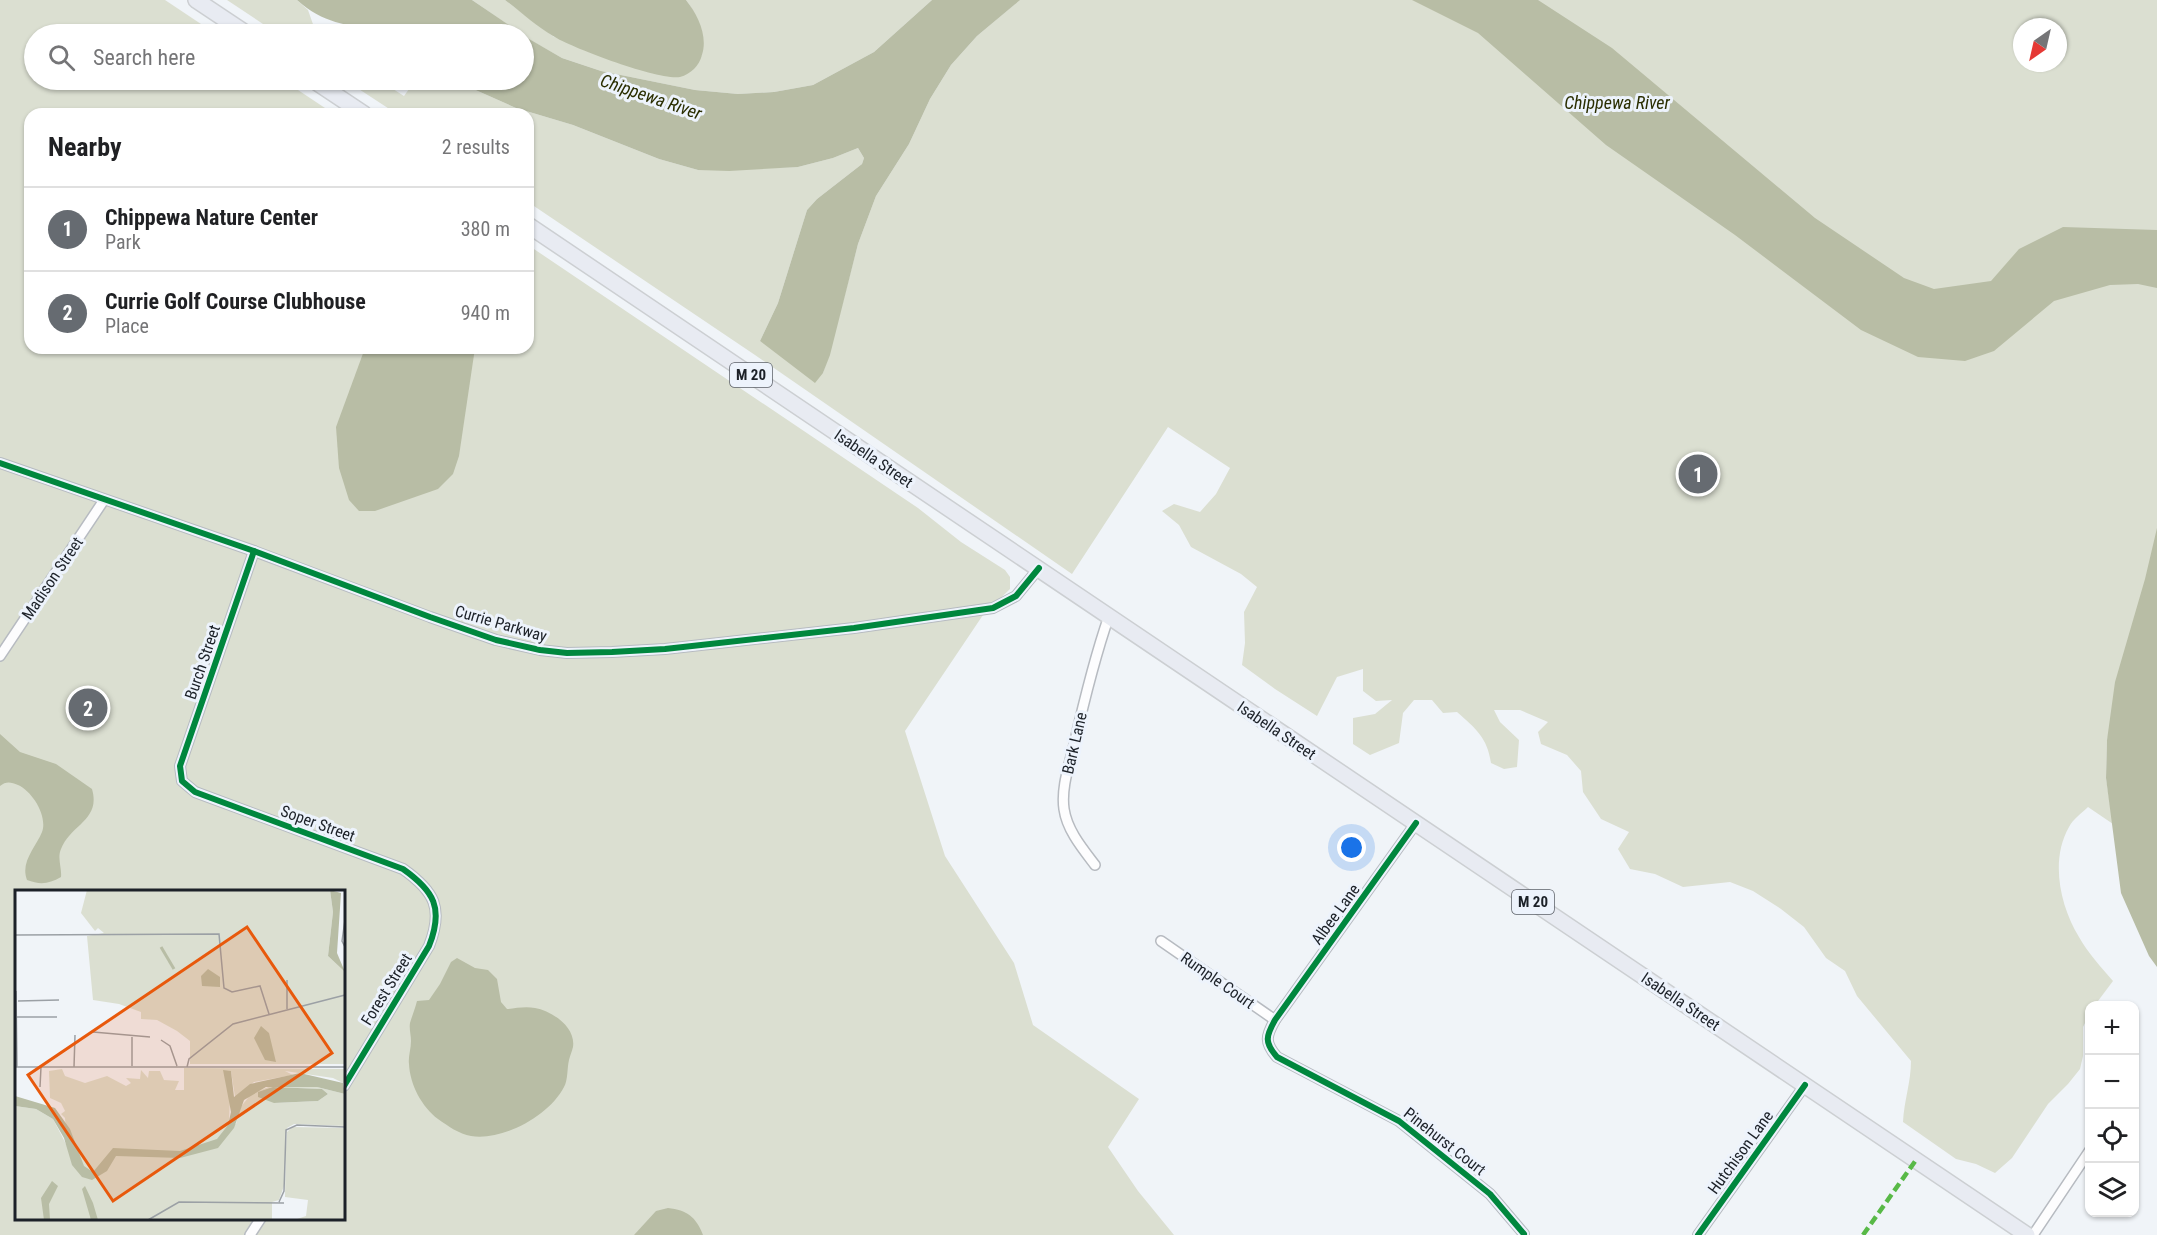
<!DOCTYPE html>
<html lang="en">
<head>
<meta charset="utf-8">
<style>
	:root { --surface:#fff; --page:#f2f2f2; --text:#202124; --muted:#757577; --line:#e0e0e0; --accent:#666b71 }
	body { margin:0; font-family:"Roboto Condensed",sans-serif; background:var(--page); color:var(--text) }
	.controls { position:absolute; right:18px; bottom:18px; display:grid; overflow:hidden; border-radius:12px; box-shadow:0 2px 4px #0004 }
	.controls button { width:54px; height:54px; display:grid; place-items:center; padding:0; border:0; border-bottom:2px solid var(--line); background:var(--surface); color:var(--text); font:30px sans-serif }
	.compass { position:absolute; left:2013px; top:18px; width:54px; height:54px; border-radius:50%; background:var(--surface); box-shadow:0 2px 4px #0004; rotate:214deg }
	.you { position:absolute; left:1352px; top:848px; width:21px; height:21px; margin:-15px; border:4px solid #fff; border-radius:50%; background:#1a73e8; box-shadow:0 0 0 9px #1a73e833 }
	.badge { display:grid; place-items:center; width:39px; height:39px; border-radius:50%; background:var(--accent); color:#fff; font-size:20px; font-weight:700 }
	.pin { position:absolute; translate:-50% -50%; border:3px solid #fff; box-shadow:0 2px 6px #0006 }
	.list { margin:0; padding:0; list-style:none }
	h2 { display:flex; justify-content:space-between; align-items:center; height:78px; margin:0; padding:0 24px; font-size:26px }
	h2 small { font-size:20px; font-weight:400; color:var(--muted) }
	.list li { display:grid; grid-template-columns:39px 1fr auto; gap:18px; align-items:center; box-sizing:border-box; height:84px; padding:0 24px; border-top:2px solid var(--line) }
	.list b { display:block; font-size:22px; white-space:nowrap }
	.list p { margin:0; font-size:20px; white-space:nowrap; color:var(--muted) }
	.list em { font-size:20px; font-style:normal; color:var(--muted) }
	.icon { flex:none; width:33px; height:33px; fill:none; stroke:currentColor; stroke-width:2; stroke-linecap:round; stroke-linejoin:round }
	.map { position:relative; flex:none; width:2157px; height:1235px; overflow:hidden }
	.search { position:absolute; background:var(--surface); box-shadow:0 2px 4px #0004; left:24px; top:24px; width:510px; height:66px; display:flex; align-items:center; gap:15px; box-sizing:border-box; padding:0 21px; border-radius:33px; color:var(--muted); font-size:22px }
	.panel { position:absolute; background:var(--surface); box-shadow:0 2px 4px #0004; left:24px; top:108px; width:510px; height:246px; border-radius:18px }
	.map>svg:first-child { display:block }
</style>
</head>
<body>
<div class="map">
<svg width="2157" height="1235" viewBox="0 0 2157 1235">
	<rect width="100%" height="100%" fill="#f0f4f8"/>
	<!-- green -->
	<g fill="#dbdfd1" fill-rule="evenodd">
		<path d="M0,0H165L216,34H34V80H283L334,114H30V348H528V245L918,508L961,542L1005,570L1010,577V589L983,615L905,731L945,856L1014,963L1033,1025L1139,1099L1108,1147L1138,1191L1174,1235H0ZM16,892H344V1218H16Z"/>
		<polygon points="227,0 297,0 308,10 315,30 320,34 278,34"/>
		<path d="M472,0H505L554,37L702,56C704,34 699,17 686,0H932L874,52L813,85L774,92L738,94L695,90L601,71L562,58L532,41Z"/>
		<path d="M1013,0H2157V578L2107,740L2106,778L2113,824L2088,807C2082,813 2073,819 2069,827C2050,860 2060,906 2079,937C2088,953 2101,967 2113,981L2095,1005L2090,1006L2089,1015L2083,1027V1056L2080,1069L2068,1084L2048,1104L2012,1158L1995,1173L1976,1164L1956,1159L1903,1122C1904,1101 1911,1082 1911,1061L1857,996L1845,971L1826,958L1804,927L1781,909L1753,891L1730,882L1683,887L1655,874L1630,869L1618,849L1629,832L1601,819L1583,792L1581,771L1567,755L1541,744L1538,732L1548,722L1520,710H1494L1500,722L1519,740L1517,767L1504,769L1491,763C1487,737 1476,729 1457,712L1443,713L1432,700H1414L1403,713L1399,743L1370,755L1353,744V718L1375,714L1392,700L1376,701L1363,691V669L1337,677L1317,716L1275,689L1242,665L1245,643L1244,612L1257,587L1241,574L1191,547L1179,525L1162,511L1174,504L1200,512L1216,494L1230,468L1168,427L1072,574L755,355L528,202V114H397L345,80H379L404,96L409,89L401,80H453L516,108L573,125L659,159L698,170L798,167L833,158L858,148L864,158L862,164L817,199L807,210L778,303L760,341L823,373L829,355L858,244L876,196L909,144L930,99L951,65L977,36L1015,4ZM2022,27H2058V63H2022Z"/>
	</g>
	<!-- water -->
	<g fill="#b8bda5">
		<path d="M297,0H472L522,34H384L379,31C345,24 324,24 297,0Z"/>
		<path d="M505,0H686C698,15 708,36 702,55C699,66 691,74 680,77C660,81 572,48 553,36C536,26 521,12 505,0Z"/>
		<polygon points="932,0 1020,0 977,36 951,65 930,99 909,144 876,196 858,244 830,355 823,373 815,383 760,341 778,303 807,210 817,199 862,164 864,158 858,148 833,158 798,167 729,171 698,170 659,159 573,125 516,108 453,80 524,80 524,36 562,58 601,71 695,90 738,94 774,92 813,85 874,52"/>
		<polygon points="1412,0 1538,0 1612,48 1815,218 1904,278 1934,289 1991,281 2019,249 2063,227 2157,230 2157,288 2138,284 2110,285 2054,301 1994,351 1965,361 1918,357 1861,330 1735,235 1606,145 1478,33"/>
		<polygon points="365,348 475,348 459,456 453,474 438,489 375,511 359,511 349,500 339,468 336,427"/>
		<polygon points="2157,528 2157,967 2149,956 2121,893 2106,778 2107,740 2115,682 2145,579"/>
		<path d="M0,734L20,752L56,764L92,789C101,820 71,824 61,849C57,858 62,868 61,877C49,884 40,885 27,880C20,862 36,847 42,832C48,816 32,791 18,785C11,782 6,781 0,786Z"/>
		<path d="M457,958L475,968L488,970L497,979L501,1002L507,1009C516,1008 526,1006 535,1008C552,1011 576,1027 573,1047C572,1051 570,1056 569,1060C567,1068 568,1080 564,1087C549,1116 503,1141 471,1136C459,1134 448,1126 438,1119C422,1107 410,1085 409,1064C408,1057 411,1049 411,1041C411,1035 409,1029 410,1023C412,1016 415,1009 417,1001L429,1000L440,984L451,962Z"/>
		<path d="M668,1208C687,1210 696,1217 703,1235H634L656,1211Z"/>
	</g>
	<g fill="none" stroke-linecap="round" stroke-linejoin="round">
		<defs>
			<g id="minor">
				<polyline points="0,463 254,551 430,617 496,640 540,650 567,653 612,652 665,649 854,628 993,608 1016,596 1039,568"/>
				<path d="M254,551L180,766L182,781L195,792L403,869C434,891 444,908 429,946L344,1086"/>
				<polyline points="0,656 104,500"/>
				<path d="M1416,823L1275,1020C1266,1036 1264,1042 1277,1057L1399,1121L1490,1194L1524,1234"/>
				<path d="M1095,865C1082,848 1067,830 1064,809C1061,788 1069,766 1074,745C1084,701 1094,659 1109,616"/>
				<polyline points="1161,941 1275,1020"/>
				<polyline points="250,1235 261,1218"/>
				<polyline points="1698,1235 1805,1085"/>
				<polyline points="2033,1235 2090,1150"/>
			</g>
			<g id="trunk">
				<polyline points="196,0 247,34"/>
				<polyline points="313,80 364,114"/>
				<polyline points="528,225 2027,1235"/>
			</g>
		</defs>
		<!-- minor casing -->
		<use href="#minor" stroke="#b7bbc1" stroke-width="12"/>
		<!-- trunk casing -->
		<use href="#trunk" stroke="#cccfd2" stroke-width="18"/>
		<!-- minor -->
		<use href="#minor" stroke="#fdfdfe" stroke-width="9"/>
		<!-- trunk -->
		<use href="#trunk" stroke="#e8ebf2" stroke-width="15"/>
		<!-- quiet -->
		<polyline stroke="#58b947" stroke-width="4.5" stroke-dasharray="9 4.5" stroke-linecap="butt" points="1863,1235 1916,1160"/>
		<defs>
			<g id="cycleway">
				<polyline points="0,463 254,551 430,617 496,640 540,650 567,653 612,652 665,649 854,628 993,608 1016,596 1039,568"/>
				<path d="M254,551L180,766L182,781L195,792L403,869C434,891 444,908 429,946L344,1086"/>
				<path d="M1416,823L1275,1020C1266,1036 1264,1042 1277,1057L1399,1121L1490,1194L1524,1234"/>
				<polyline points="1698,1235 1805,1085"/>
			</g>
		</defs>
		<!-- cycleway casing -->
		<use href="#cycleway" stroke="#edf3fc" stroke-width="10"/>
		<!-- cycleway -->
		<use href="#cycleway" stroke="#00873e" stroke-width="6"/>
	</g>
	<g text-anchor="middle" stroke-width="6" stroke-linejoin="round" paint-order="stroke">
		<!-- shield labels -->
		<g fill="#edf3fc" stroke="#5b6068" stroke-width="1.5">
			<rect x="730" y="363" width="42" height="24" rx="4.5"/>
			<rect x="1512" y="890" width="42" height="24" rx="4.5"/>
		</g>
		<g font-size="15" font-weight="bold" fill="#1c2128">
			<text x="751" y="380">M 20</text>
			<text x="1533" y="907">M 20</text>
		</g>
		<!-- street labels -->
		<g font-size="16" fill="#1c2128" stroke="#edf3fc">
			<text transform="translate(874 458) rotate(34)" y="6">Isabella Street</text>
			<text transform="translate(52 578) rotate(-56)" y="6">Madison Street</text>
			<text transform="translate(501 623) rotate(16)" y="6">Currie Parkway</text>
			<text transform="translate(202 662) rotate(-71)" y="6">Burch Street</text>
			<text transform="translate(1277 730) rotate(34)" y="6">Isabella Street</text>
			<text transform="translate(1074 743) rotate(-77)" y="6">Bark Lane</text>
			<text transform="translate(318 823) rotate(20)" y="6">Soper Street</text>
			<text transform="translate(1335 914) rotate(-54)" y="6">Albee Lane</text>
			<text transform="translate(1218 980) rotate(35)" y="6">Rumple Court</text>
			<text transform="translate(386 989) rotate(-58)" y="6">Forest Street</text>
			<text transform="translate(1681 1001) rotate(34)" y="6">Isabella Street</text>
			<text transform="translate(1445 1141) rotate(38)" y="6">Pinehurst Court</text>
			<text transform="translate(1740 1152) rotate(-54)" y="6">Hutchison Lane</text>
		</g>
		<!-- water labels -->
		<g font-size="18" font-style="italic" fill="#2a2e01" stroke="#edf3fc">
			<text transform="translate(651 97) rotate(19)" y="6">Chippewa River</text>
			<text x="1617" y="109">Chippewa River</text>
		</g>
	</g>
	<!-- overview -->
	<g transform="translate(15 890)">
		<rect width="330" height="330" fill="#f0f4f8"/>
		<path d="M72,0H315L318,22L313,66L330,82V174H175V151L162,141L142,130L126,129V122L104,114L78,110L72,46L89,43L83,38L80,41L66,23ZM169,178L330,179V194L318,188L270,181L278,185L239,192L220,207L216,181L214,232L221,234L225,218L236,204L256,196L302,197L330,204V236L279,234L272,238L269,296L264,310L257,312V330H0V216L21,219L38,229L52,256L50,228L46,224L50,221L46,213L35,208L34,181L47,179L50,186L70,193L92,186L111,196L116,193L111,188L125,189L126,180L133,188L134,181H145L149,190L164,191L160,200H169ZM258,197L307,199L313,204L303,211L260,213ZM277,237L330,238V330H279L291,326L293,310L270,307L271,243Z" fill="#dbdfd1" fill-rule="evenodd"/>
		<path d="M315,0L326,3L322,63L330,82L313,66L318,22ZM193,79L205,87V97L187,96L186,86ZM246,136L254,143L261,172L250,170L239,148ZM208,180L216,181L219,207L235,194L285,183L328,193L330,204L302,197H251L229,210L219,238L203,258L165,268L101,266L92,281L77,290L67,287L57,275L49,248L38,229L21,219L0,216V206L40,218L55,239L69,276L78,282L98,258L165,261L202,249L213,235L216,222ZM258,197L307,199L313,204L303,211L259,213L243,207V202ZM37,291L43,296L34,314L35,330H29L26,308ZM70,296L78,313L83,330H76L67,299Z" fill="#b8bda5"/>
		<path fill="none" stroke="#b8bda5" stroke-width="3" d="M146,57L159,79"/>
		<path fill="none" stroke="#9ba0a5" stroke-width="1.5" d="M330,30L327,51L330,57M0,45L204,44L209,98L217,102L245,96L254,124M272,90V119M1,101L2,177M3,111L44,110M2,127H42M78,142L135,147M146,150L155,156L162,176M117,176V147M0,177H330M59,177L60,145M172,177L174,169L218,134L330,105M25,197L26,177M264,312L269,301L271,240L282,235L330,237M133,330L164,312L269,313"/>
		<path fill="#e8590c" fill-opacity="0.15" stroke="#e8590c" stroke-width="3" d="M232,37L317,163L98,311L13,185Z"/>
		<rect width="330" height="330" fill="none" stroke="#1c2128" stroke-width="3"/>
	</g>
</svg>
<div class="controls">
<button>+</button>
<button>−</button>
<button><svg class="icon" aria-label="locate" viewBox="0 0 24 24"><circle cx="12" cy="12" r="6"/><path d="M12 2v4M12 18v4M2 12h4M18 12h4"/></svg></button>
<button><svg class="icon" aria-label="layers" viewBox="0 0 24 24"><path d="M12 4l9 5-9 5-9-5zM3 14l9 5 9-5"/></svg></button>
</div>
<svg class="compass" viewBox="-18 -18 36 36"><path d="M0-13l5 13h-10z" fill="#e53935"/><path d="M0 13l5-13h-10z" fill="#757577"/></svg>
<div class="you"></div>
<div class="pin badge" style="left:1698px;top:474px">1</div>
<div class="pin badge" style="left:88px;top:708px">2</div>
<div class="search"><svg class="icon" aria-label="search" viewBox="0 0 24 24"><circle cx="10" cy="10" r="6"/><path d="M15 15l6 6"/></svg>Search here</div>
<section class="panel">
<h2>Nearby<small>2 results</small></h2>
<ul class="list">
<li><span class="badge">1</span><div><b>Chippewa Nature Center</b><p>Park</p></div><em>380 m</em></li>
<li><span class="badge">2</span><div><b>Currie Golf Course Clubhouse</b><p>Place</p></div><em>940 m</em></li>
</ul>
</section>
</div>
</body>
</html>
